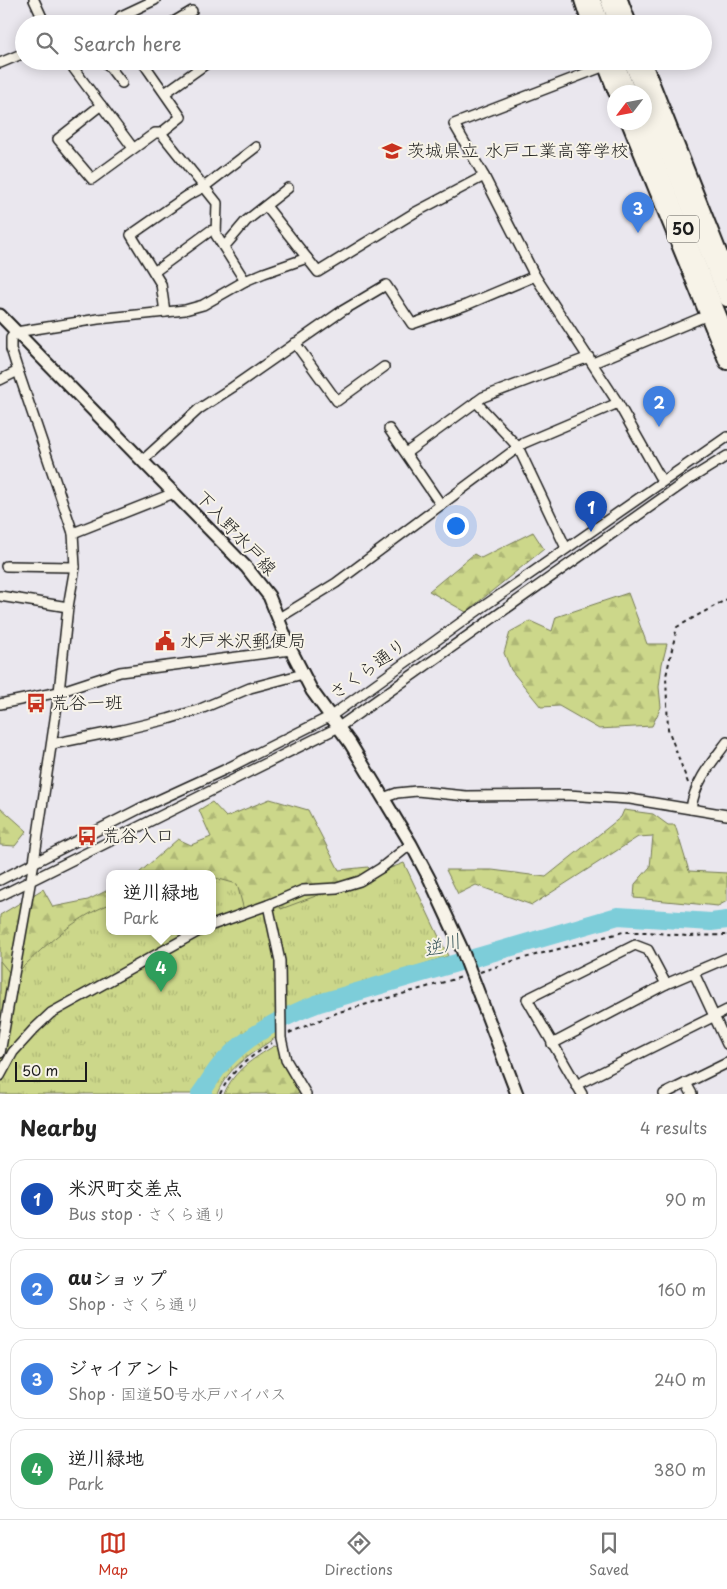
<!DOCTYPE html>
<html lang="en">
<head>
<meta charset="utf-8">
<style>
	:root { --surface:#fff; --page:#f2f2f2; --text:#222; --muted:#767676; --line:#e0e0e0; --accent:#c8321e }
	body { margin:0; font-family:"Playpen Sans","Klee One",sans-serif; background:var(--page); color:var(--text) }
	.compass { position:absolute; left:607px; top:85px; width:45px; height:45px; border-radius:50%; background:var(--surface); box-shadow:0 2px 12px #0003; rotate:238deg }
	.scale { position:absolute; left:15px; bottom:12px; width:72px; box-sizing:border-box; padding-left:5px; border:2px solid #1c1c1c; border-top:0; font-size:14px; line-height:18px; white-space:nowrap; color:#1c1c1c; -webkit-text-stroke:4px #f7f3e8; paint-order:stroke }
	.you { position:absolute; left:455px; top:525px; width:18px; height:18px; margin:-12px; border:4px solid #fff; border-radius:50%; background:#1a73e8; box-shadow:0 0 0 8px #1a73e833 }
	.badge { display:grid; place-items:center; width:32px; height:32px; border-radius:50%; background:var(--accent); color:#fff; font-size:16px; font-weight:700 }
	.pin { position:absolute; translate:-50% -41px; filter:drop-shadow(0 1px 2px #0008) }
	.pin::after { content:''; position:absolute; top:26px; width:18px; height:15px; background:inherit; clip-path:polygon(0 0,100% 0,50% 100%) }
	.popup { position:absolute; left:106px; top:870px; width:110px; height:65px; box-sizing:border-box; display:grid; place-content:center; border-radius:10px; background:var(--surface); filter:drop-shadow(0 1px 4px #0005); font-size:16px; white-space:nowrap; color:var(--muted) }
	.popup b { font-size:19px; color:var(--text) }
	.popup::after { content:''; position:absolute; left:50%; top:100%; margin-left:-10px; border:10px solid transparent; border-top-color:var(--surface) }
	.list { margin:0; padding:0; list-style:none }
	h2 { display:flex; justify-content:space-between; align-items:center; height:65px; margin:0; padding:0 20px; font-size:21px }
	h2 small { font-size:16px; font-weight:400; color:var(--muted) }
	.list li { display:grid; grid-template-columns:32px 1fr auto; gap:15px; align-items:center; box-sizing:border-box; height:80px; margin:0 10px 10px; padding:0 10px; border:1px solid var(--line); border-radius:15px }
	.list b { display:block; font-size:19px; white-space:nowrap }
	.list p { margin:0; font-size:16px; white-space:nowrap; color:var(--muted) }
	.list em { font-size:16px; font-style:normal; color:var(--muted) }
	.icon { flex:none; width:28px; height:28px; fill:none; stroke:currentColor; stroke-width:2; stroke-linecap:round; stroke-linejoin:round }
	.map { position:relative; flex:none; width:727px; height:1094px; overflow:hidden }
	.search { position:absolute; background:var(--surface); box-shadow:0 2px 12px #0003; left:15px; right:15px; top:15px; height:55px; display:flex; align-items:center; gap:12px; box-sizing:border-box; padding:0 18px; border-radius:28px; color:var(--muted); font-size:19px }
	.sheet { height:425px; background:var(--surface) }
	nav { display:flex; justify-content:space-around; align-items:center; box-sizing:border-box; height:70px; border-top:1px solid var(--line); background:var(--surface); font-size:14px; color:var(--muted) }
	nav a { display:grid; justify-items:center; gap:2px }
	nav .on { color:var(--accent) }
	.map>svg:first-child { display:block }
</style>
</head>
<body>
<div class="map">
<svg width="727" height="1094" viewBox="0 0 727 1094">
	<defs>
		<pattern id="forest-firs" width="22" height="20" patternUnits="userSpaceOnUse" patternTransform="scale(1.25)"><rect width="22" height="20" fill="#ccd78a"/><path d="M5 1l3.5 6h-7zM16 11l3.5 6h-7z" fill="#afb876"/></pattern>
		<pattern id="park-tufts" width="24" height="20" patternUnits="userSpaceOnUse" patternTransform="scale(1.25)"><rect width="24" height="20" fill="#ccd78a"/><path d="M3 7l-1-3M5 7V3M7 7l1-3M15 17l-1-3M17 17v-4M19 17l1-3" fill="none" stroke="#afb876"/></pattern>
	</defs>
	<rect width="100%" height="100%" fill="#eae7ee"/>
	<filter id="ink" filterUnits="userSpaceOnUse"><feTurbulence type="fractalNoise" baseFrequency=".02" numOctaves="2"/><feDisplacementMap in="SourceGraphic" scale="10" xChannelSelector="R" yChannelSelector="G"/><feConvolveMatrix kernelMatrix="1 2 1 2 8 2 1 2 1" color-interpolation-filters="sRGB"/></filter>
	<g filter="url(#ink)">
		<!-- forest -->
		<g fill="url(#forest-firs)" stroke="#747a53">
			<polygon points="533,532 544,549 466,612 429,591 474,554 481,558"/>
			<polygon points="628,593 647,644 667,644 662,664 659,687 661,707 652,726 599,729 559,706 541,707 511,670 504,653 510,632 530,621 552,631 556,617"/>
			<polygon points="270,799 308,810 339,870 368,867 386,892 0,1061 0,915 43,889 53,907 88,900 110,889 110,931 212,931 212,873 139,873 178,839 191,845 211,837 199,810 212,802 226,817"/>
			<polygon points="0,807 27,831 15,846 0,845"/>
			<polygon points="624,810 653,814 668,825 675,825 689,871 727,873 727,901 718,906 634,898 635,884 650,867 653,836 638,837 532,905 476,885 458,894 446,870 492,870 546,877 621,817"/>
			<path d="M274,1046L278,1047L282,1062L302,1094H224C234,1070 253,1059 274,1046Z"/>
		</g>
		<!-- park -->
		<path fill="url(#park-tufts)" stroke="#747a53" d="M404,863L448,956L276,1013V1036H278C253,1053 229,1065 217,1094H0V961L13,977C41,949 72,919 110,904V931H212V877L237,884L245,914L279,904L281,909Z"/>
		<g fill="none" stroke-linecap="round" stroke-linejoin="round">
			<!-- river -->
			<path stroke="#7dcdd9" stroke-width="18" d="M200,1094C208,1084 214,1071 223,1062C249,1034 284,1016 319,1003L618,916L711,922L727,920"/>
			<defs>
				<g id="minor">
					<polyline points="34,0 45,24"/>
					<polyline points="115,24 121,16 155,0"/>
					<polyline points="170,24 192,11"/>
					<polyline points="68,61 133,148"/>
					<polyline points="105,61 122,83"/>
					<polyline points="0,63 24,53"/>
					<polyline points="605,66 454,124 484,176 535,276 618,403 662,481"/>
					<polyline points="165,93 210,61"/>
					<polyline points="101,105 58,139 92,179 155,133 161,133 181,117 142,61"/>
					<polyline points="161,133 217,203 216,235 245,281"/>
					<polyline points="266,206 307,258"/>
					<polyline points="224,247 246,221 288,188"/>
					<polyline points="154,272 210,231 216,230"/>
					<polyline points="165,312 161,284 131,235 187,196 204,187 256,147"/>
					<polyline points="295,343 337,401 384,367"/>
					<polyline points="593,363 708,315"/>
					<polyline points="0,380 18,371"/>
					<polyline points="476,402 518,447 566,548"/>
					<polyline points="389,429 441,505"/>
					<polyline points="406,453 483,397 589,357"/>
					<polyline points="142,461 199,409 233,387 342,311 386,285 412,324 466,305 535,276"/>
					<polyline points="73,533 174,493"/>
					<polyline points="6,566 75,567"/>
					<polyline points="0,596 68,607"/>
					<polyline points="279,618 336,583 524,443 618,403"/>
					<polyline points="0,704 59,692 120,672 291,650"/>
					<polyline points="52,744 122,730 168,719 198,710 250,688 303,674"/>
					<polyline points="383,798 397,793 417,791 466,796 567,795 630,799 727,815"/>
					<path d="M691,809C694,783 712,762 727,742"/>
					<polyline points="0,880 139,809 224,770 331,716 484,606 727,437"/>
					<polyline points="0,896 339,727 685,482 727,456"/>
					<polyline points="268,905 280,961 281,1038 286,1060 306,1094"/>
					<polyline points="212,925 268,905 303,890 337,888 360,881 381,868 411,844"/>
					<polyline points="694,973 727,1044"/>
					<polyline points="552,1044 666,984 727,958"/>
					<polyline points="0,1053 34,862 59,692 68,607 75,567 73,533 18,371 11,349 11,338 16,332 98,319 185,310 203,305 245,281 264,273 307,258 318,272 414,213 484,176"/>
					<polyline points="0,1076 13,1052 34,1029 51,1013 199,931"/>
					<polyline points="686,1083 692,1094"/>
					<polyline points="576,1085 727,1010"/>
					<polyline points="582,1094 527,999 635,945 648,950 666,984"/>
					<polyline points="664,1094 727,1063"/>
				</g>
				<polyline id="major" points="0,315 247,568 269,596 291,650 312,691 350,743 411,844 430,880 461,947 517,1094"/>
				<g id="highway">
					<polyline points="582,0 590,24"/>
					<polyline points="593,0 602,24"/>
					<polyline points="608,0 617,24"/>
					<polyline points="620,0 629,24"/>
					<polyline points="604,61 616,92"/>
					<polyline points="616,61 628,92"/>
					<polyline points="631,61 643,92"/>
					<polyline points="643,61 727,272"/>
					<polyline points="644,97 727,299"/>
					<polyline points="629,122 727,362"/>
					<polyline points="640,122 727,335"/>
				</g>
			</defs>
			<!-- minor casing -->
			<use href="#minor" stroke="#1c1c1c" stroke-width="12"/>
			<!-- major casing -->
			<use href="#major" stroke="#1c1c1c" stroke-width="15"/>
			<!-- highway casing -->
			<use href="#highway" stroke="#1c1c1c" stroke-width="18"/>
			<!-- path -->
			<g stroke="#1c1c1c" stroke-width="2" stroke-dasharray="4 4" stroke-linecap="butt">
				<polyline points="688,783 668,729 666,676 677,627 727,599"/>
				<polyline points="480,972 513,961 623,932 648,932 687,936 727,935"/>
				<polyline points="289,1033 339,1012 462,977"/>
				<path d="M220,1094C232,1069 249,1058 272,1043"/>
			</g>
			<!-- minor -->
			<use href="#minor" stroke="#f7f3e8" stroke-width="9"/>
			<!-- major -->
			<use href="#major" stroke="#f7f3e8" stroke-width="11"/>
			<!-- highway -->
			<use href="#highway" stroke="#f7f3e8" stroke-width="14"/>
		</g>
	</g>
	<!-- icons -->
	<defs>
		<symbol id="school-bare" viewBox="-9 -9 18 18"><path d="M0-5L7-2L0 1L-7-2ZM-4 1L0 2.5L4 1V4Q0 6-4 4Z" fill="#c8321e" stroke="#f7f3e8" stroke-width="2.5" paint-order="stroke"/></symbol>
		<symbol id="civic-bare" viewBox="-9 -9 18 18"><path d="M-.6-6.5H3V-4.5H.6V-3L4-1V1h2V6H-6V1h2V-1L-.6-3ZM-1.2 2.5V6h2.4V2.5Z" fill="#c8321e" stroke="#f7f3e8" stroke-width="2.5" paint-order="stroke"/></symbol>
		<symbol id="bus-bare" viewBox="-9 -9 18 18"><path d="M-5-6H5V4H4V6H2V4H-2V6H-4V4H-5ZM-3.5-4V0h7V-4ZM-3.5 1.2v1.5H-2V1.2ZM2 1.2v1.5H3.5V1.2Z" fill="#c8321e" stroke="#f7f3e8" stroke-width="2.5" paint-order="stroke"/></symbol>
	</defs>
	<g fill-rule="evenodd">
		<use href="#school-bare" x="378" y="137" width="28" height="28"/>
		<use href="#civic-bare" x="151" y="627" width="28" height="28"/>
		<use href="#bus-bare" x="22" y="689" width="28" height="28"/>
		<use href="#bus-bare" x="73" y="822" width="28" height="28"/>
	</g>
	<g text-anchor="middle" stroke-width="4" stroke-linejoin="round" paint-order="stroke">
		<!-- shield labels -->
		<rect fill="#f7f3e8" stroke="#5e5c59" stroke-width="1" x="667" y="215.5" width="32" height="27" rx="4"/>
		<g font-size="16" font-weight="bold" fill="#1c1c1c">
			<text x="683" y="235">50</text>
		</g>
		<!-- poi labels -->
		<g font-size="18" fill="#1c1c1c" stroke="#f7f3e8" text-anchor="start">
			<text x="407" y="157">茨城県立 水戸工業高等学校</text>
			<text x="180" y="647">水戸米沢郵便局</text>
			<text x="51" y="709">荒谷一班</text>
			<text x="102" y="842">荒谷入口</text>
		</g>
		<!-- street labels -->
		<g font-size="18" fill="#1c1c1c" stroke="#f7f3e8">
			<text transform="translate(236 533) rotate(47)" y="6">下入野水戸線</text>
			<text transform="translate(368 669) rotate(-36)" y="6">さくら通り</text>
		</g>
		<!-- water labels -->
		<g font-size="19" font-style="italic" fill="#3e5a5e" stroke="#f7f3e8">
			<text transform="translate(442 945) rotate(-16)" y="7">逆川</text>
		</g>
	</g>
</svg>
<svg class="compass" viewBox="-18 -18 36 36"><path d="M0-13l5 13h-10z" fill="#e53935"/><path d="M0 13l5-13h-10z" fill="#767676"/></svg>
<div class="scale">50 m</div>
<div class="you"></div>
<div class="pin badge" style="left:591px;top:532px;background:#1a4fb4">1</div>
<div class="pin badge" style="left:659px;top:427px;background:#3f7fe0">2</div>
<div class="pin badge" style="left:638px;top:233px;background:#3f7fe0">3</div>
<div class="pin badge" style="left:161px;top:992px;background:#2e9e5b">4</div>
<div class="popup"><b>逆川緑地</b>Park</div>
<div class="search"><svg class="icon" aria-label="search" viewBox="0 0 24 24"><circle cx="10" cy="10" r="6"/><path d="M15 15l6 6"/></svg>Search here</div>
</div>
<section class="sheet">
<h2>Nearby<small>4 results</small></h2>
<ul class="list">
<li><span class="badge" style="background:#1a4fb4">1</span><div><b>米沢町交差点</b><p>Bus stop · さくら通り</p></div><em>90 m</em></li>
<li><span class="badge" style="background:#3f7fe0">2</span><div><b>auショップ</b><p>Shop · さくら通り</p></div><em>160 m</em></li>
<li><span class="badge" style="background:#3f7fe0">3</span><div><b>ジャイアント</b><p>Shop · 国道50号水戸バイパス</p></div><em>240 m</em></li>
<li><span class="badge" style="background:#2e9e5b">4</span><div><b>逆川緑地</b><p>Park</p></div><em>380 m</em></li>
</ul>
</section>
<nav>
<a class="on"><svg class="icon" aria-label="map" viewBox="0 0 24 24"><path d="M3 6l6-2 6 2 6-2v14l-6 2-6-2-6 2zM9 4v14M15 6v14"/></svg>Map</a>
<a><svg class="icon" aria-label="directions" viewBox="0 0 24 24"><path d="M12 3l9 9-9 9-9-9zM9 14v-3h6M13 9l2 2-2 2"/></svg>Directions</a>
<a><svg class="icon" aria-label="saved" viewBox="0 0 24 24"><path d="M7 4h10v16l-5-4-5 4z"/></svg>Saved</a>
</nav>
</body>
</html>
